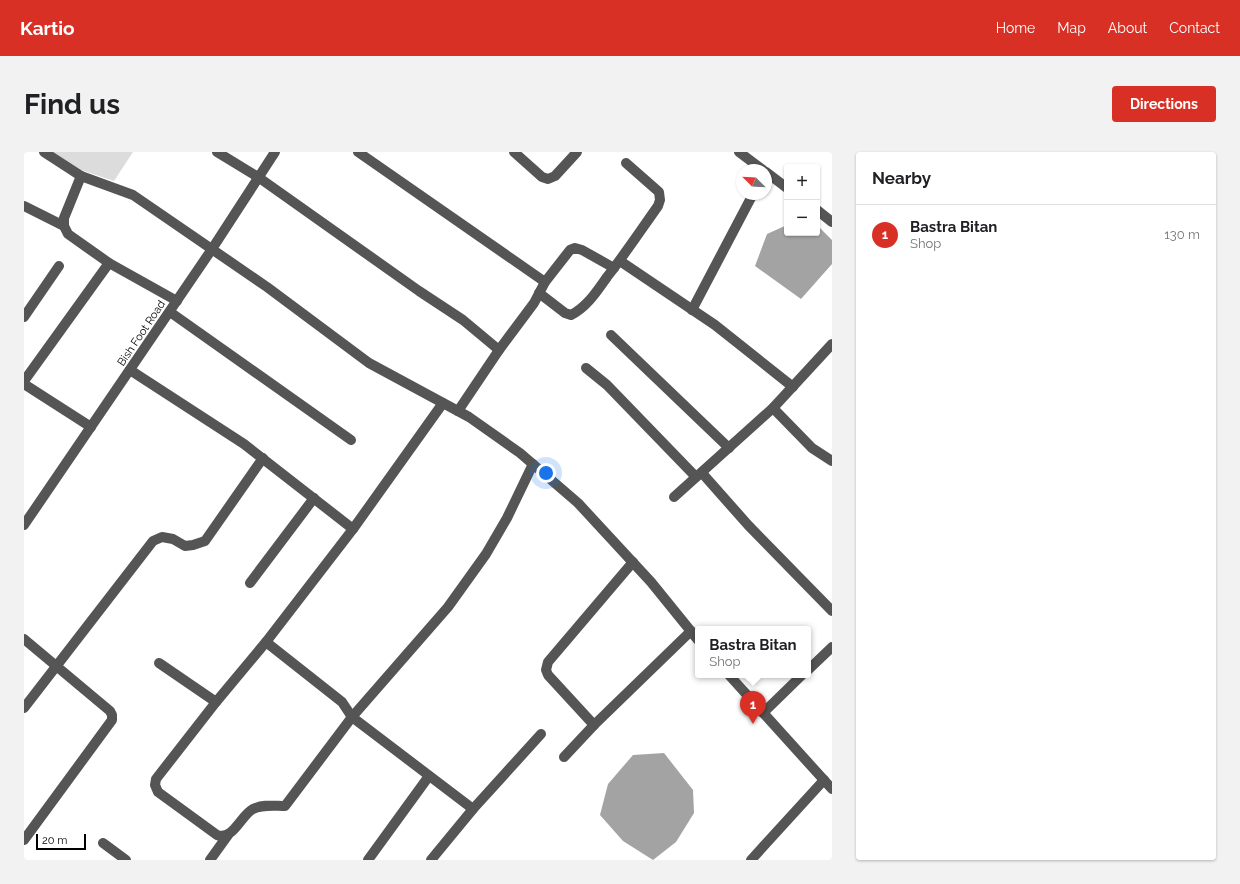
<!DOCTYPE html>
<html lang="en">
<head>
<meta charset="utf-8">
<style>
	:root { --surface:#fff; --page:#f2f2f2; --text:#202124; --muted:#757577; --line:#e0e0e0; --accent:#d93025 }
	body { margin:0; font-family:Raleway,sans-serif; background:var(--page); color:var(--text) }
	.controls { position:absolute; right:12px; top:12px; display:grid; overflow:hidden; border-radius:4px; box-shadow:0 1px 3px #0004 }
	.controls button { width:36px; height:36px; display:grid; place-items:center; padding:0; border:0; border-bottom:1px solid var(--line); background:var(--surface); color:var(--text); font:20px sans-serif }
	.compass { position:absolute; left:712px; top:12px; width:36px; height:36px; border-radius:50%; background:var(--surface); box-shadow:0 1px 3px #0004; rotate:294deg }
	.scale { position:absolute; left:12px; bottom:10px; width:50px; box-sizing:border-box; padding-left:4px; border:2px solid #000; border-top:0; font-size:11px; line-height:14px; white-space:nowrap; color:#000; -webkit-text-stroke:3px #fff; paint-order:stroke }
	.you { position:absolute; left:522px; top:321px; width:14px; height:14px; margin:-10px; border:3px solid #fff; border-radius:50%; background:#1a73e8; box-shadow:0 0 0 6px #1a73e833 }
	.badge { display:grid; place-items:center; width:26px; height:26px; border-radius:50%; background:var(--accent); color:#fff; font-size:13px; font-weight:700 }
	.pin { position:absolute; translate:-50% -33px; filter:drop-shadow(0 1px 2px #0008) }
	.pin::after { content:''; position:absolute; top:21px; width:14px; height:12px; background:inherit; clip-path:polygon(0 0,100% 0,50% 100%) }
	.popup { position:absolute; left:671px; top:474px; width:116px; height:52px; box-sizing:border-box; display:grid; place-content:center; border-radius:4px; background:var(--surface); filter:drop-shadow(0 1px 3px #0005); font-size:13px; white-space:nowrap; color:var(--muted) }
	.popup b { font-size:15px; color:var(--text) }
	.popup::after { content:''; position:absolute; left:50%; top:100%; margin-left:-8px; border:8px solid transparent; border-top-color:var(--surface) }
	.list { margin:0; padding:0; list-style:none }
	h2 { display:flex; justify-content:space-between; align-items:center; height:52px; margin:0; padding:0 16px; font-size:17px }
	h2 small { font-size:13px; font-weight:400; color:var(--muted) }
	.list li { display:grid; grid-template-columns:26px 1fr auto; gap:12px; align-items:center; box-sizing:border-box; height:60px; padding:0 16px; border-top:1px solid var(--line) }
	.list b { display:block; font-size:15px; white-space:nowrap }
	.list p { margin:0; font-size:13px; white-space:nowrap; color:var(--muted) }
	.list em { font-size:13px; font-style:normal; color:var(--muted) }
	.map { position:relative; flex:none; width:808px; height:708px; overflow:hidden; border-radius:4px }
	header { display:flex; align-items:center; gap:24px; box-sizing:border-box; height:56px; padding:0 20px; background:var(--accent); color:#fff }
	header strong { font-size:19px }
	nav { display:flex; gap:22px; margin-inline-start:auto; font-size:14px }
	.intro { display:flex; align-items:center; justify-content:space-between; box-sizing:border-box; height:96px; padding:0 24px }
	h1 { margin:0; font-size:28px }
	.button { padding:10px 18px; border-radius:4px; background:var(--accent); color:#fff; font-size:14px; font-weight:700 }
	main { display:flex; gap:24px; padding:0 24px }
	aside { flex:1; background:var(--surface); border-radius:4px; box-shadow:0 1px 3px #0004 }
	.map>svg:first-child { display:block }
</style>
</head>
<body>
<header>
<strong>Kartio</strong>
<nav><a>Home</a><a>Map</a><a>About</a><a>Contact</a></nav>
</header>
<div class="intro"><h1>Find us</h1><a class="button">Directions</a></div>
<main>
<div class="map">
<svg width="808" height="708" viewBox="0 0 808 708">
	<rect width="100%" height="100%" fill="#fff"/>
	<!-- green -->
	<polygon fill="#dcdcdc" points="29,0 109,0 90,29 57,18"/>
	<!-- water -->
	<g fill="#a3a3a3">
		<polygon points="763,73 763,81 793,81 793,73 808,88 808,112 777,147 731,114 743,82"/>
		<polygon points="640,601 669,638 670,661 652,690 629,708 599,689 576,663 584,632 609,603"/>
	</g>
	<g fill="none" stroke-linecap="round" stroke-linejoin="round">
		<!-- minor -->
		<g stroke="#555" stroke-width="10">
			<polyline points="20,0 57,24 109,43 243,135 345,211 445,265 496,301 554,351 627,430 674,488"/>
			<polyline points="193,0 234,25 395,139 439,168 475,198"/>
			<polyline points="334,0 521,130"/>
			<polyline points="490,0 518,25 524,27 531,24 553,0"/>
			<polyline points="715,0 739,18"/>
			<polyline points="742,20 763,36"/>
			<polyline points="57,24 40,66 40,74 44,82 85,111 153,149"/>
			<polyline points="0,54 40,74"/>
			<polyline points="793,58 808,70"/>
			<polyline points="596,109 691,173 769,235"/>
			<path d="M515,141L541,161L547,163C563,155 573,139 583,125C601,102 617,78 634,54L636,48L635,40L602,11"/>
			<polyline points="668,158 729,42"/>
			<polyline points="146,160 327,288"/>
			<polyline points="0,165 35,114"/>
			<polyline points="587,183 705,296"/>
			<polyline points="562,216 583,233 672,325"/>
			<polyline points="106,218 220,292 329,377"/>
			<polyline points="0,229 85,111"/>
			<polyline points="0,232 67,275"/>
			<path d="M419,251L329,377L242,490L192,550L132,627L131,633L134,640L193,683C209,689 217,663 229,657C239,652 251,654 261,654L328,565L424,455L462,402L483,366L509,312"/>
			<polyline points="749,256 788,296 808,309"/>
			<polyline points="434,259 475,198 510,151 521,130 546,98 551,96 558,98 590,116"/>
			<polyline points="678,321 724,373 808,459"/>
			<polyline points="650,345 749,256 808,192"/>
			<polyline points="0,373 188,97 251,0"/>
			<polyline points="226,431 290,346"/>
			<polyline points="0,487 86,559 88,563 88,568 0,688"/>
			<polyline points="242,490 318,550 328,565 449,657"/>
			<polyline points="135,511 192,550"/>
			<polyline points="784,518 808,495"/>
			<polyline points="705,523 808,637"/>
			<polyline points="0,556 129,389 138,385 149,387 161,394 169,393 181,389 239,306"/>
			<polyline points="739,561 778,523"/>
			<polyline points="570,573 524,523 522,518 524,510 609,410"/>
			<polyline points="540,605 570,573 667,479"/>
			<polyline points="79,691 102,708"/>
			<polyline points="186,708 204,683"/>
			<polyline points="344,708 405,624"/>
			<polyline points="407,708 449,657 517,582"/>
			<polyline points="727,708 800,628"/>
		</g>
	</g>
	<g text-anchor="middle" stroke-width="3.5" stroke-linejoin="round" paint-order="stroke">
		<!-- street labels -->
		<g font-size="11" fill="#000" stroke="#fff">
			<text transform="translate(117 181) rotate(-56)" y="4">Bish Foot Road</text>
		</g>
	</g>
</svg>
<div class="controls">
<button>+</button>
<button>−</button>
</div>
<svg class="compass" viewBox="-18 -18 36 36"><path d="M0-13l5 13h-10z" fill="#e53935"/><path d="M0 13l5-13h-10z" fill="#757577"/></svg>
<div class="scale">20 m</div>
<div class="you"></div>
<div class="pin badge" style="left:729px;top:572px">1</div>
<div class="popup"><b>Bastra Bitan</b>Shop</div>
</div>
<aside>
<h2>Nearby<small></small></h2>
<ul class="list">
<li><span class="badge">1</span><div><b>Bastra Bitan</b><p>Shop</p></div><em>130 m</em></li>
</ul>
</aside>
</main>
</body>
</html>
